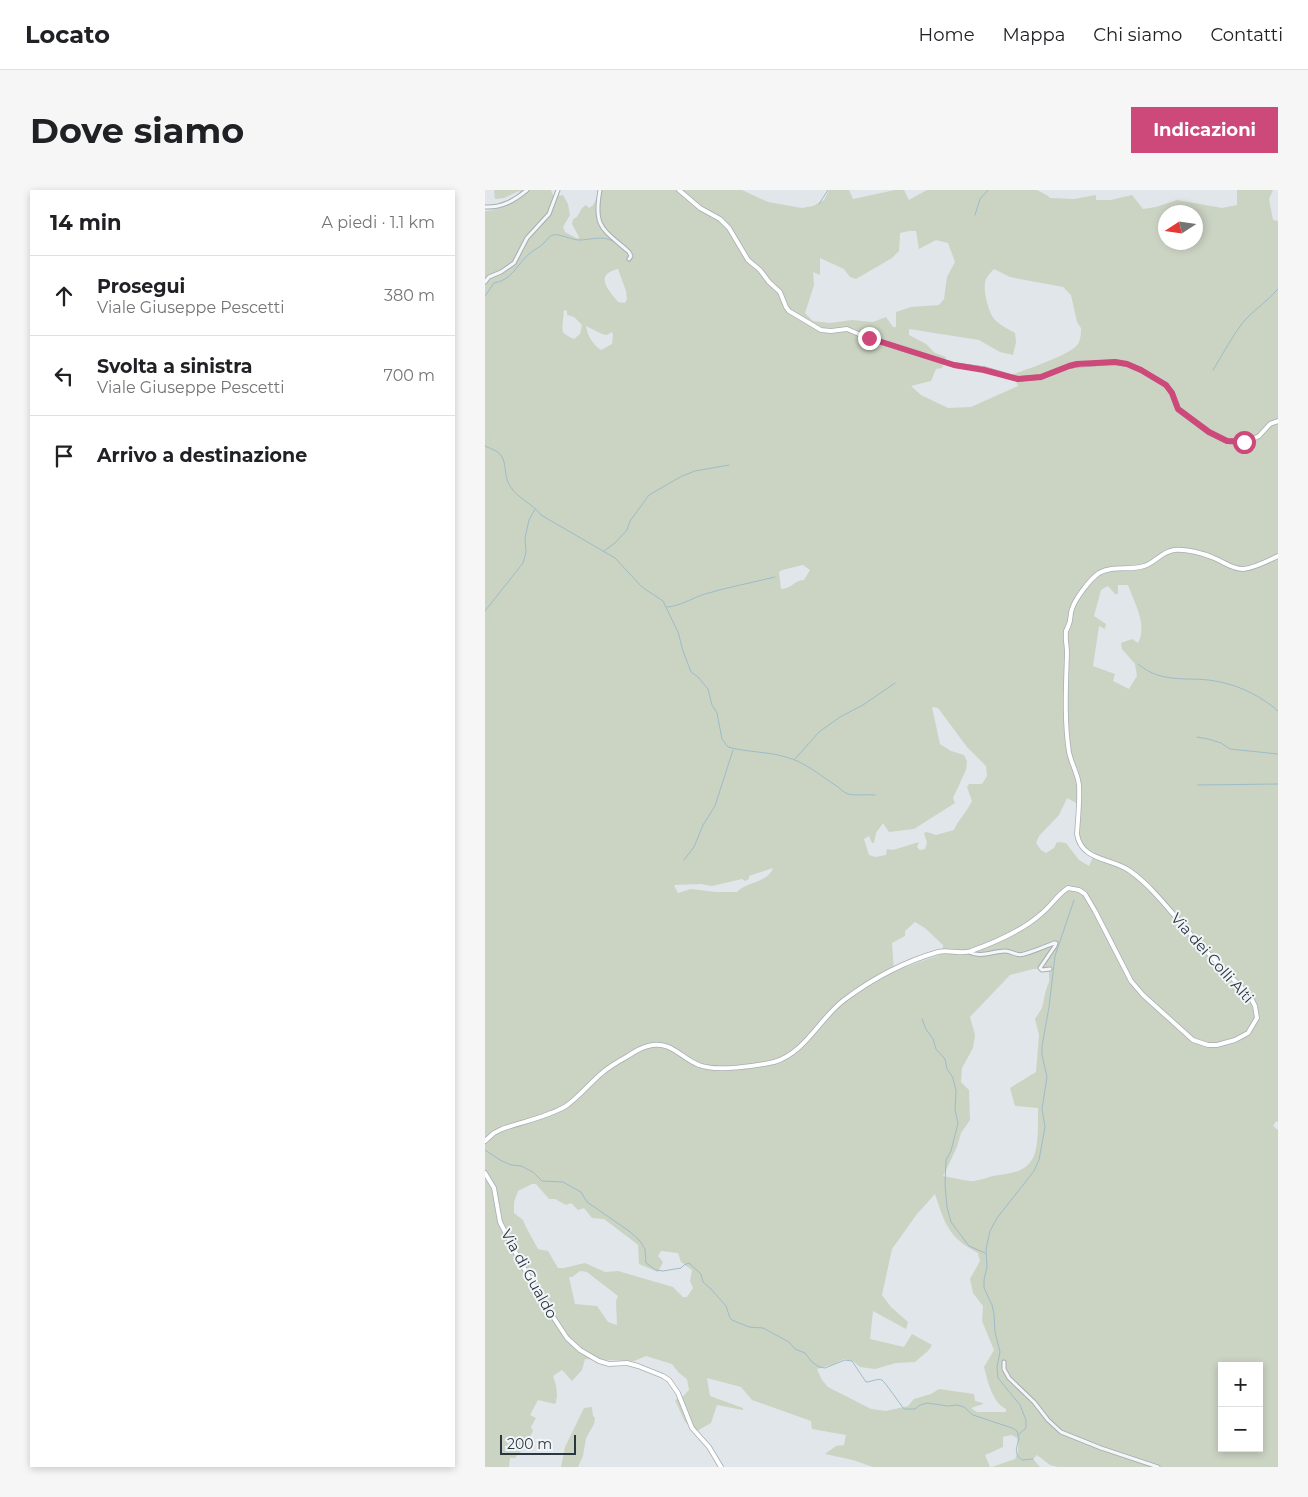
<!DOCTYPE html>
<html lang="it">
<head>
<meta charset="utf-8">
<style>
	:root { --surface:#fff; --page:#f6f6f6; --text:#202124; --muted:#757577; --line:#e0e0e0; --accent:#cc497a }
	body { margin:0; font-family:Montserrat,sans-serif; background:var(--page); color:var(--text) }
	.controls { position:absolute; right:15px; bottom:15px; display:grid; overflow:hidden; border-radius:0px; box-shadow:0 2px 8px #0003 }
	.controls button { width:45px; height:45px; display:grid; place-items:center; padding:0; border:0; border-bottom:1px solid var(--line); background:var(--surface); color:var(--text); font:25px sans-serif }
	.compass { position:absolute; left:673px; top:15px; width:45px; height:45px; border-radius:50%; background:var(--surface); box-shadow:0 2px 8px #0003; rotate:258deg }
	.scale { position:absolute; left:15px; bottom:12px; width:76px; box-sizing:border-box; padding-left:5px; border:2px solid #2a3741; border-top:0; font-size:14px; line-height:18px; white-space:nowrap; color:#2a3741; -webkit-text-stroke:4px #f1f5f7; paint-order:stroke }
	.stop { position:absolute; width:15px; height:15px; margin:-11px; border:4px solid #cc497a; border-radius:50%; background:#fff }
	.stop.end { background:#cc497a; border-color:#fff; box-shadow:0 1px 5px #0008 }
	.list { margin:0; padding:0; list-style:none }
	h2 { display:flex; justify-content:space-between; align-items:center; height:65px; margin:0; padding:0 20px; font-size:21px }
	h2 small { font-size:16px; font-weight:400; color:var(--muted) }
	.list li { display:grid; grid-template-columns:32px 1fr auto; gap:15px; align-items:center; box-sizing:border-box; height:80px; padding:0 20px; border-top:1px solid var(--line) }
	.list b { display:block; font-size:19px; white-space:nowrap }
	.list p { margin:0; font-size:16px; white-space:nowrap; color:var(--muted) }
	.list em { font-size:16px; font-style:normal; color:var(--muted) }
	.icon { flex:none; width:28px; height:28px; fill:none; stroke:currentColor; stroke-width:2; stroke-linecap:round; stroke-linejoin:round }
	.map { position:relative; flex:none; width:793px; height:1277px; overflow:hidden; border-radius:0px }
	header { display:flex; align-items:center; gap:30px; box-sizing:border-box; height:70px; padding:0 25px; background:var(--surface); border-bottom:1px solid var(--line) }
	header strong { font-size:24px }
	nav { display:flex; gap:28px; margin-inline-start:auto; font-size:18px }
	.intro { display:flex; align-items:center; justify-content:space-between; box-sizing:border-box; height:120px; padding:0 30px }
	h1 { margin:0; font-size:35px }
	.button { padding:12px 22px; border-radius:0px; background:var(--accent); color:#fff; font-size:18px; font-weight:700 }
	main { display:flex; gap:30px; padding:0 30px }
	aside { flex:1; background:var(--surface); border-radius:0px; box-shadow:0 2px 8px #0003 }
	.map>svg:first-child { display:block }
</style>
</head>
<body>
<header>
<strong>Locato</strong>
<nav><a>Home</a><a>Mappa</a><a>Chi siamo</a><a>Contatti</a></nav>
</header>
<div class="intro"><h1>Dove siamo</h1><a class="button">Indicazioni</a></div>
<main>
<aside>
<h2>14 min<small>A piedi · 1.1 km</small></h2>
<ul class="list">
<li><svg class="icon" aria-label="ahead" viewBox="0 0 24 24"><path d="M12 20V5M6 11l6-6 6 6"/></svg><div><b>Prosegui</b><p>Viale Giuseppe Pescetti</p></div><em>380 m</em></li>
<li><svg class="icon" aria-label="left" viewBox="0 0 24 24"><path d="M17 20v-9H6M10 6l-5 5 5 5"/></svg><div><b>Svolta a sinistra</b><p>Viale Giuseppe Pescetti</p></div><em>700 m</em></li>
<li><svg class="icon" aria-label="arrive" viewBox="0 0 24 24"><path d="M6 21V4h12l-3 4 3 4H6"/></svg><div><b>Arrivo a destinazione</b></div></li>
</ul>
</aside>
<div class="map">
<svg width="793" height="1277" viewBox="0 0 793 1277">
	<rect width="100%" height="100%" fill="#e1e6ea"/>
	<!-- green -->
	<g fill="#cbd3c3" fill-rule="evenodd">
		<path d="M9,0H66L68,5L73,6L78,5L83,14L85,25L78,37L80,42L93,49L94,47L87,34L88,29L92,27L97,18L101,15L104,18L108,15L117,0H257L283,12L317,18L328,16L339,10L344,0H364L368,9L410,0H419L424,10L442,0H552L563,6L565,8L589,9L611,5V10H626L647,5L658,19L671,17L692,10L737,18L752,15V0H788L784,9L788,30L793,31V932L791,931L788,936L793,940V1277H573L565,1275L552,1265L548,1269L555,1277H507L530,1269C534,1261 534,1256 532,1248L526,1245L518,1247V1257L500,1265L505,1277H388L368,1270L340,1264L351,1256L359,1255L361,1245L327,1239L326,1231L267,1210L256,1197L222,1188L225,1206L258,1218V1220L232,1215L226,1233L212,1241L200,1232L190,1210L197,1207L204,1200L202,1189L193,1182L187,1174L161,1166L149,1171L100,1169L97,1180L87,1191L77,1180L68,1186C71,1195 74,1205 70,1214L53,1210L45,1225L51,1228L46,1237L48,1241L38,1259L30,1268H25L24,1277H0V21C14,21 27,13 38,6L34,1L19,8L10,9ZM681,22H711V52H681ZM424,41H431L434,59L451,50L463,53L470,72L462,87L459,109L454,115L426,117L411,122V137H408L401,127L388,132L367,130L345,133L328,131L320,123L329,95L328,82L335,85V68L359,79L365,87L371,89L407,68L414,61L415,43ZM133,79L141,101L142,109L140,113L133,112C124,100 108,85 133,79ZM509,79L525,87L578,97L586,105L592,132L596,138C596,143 596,149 593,154C587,164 541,180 528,184L533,196L486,217L463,218L436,205L426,196L446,191L451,179L457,178L461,167L450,163L441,154L424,145V139L494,150L515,162L528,165L531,152L530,143C523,139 515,135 510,130C503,123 497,97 501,89C503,85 506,82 509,79ZM79,120L82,121V125L89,127L97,135L95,144L89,149C76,142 77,144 78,129C79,126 78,123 79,120ZM101,136L117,144L122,145L127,142L128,145L127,154L116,160C108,155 102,145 101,136ZM318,375L325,380L319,390C309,390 307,399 296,399L294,382L297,380ZM633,395H643C649,412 663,435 653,453L647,449L636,453L637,459L650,474L652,486L644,499L628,491L630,484L608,476L614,436L620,439L621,434L609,426L616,400L623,396L630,404H633ZM447,517L453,518L482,557L501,576L502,586L497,594H484L482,597L487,611C482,622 473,630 469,640L451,645L442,642L439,643L442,653L440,659L435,660L432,657L434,652L408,660L402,659L401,665L390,667L384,665L379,649L384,646L387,653H389L391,643L398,633L404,642L429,639L470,613L468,608L481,580L482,571L479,565L466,561L455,554ZM582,608L595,615L594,647L597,655L610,663L604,676L594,670L581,653L572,652L569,658L561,663L556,660L551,653L554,646L574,625ZM288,678C283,693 260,692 252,702H231L206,699L193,703L189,695L216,694L227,696L257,689L260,691L264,689V686ZM430,732L440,738L458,755L457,764L409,781L407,753L420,746V741ZM564,778V792L561,800L557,818L550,829L554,845L551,882L525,898L530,916L553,918C553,932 554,956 548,968C539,984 523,983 508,986C501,988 495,990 489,991C485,992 465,987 458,986L472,957L476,943L485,930L484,900L476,892L477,878L488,858L490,845L485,827L525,785L548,779ZM47,994H51L64,1009H70L81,1015L86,1013L93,1020L99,1018L107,1028L119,1029L148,1051L153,1055L154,1074L173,1082L178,1072L173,1066L176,1061L193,1063L196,1072L207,1080L205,1091L208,1098L202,1107H198L188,1097L133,1081L120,1082L100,1073L79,1078H73L63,1061L53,1059L41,1037L38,1030L29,1023V1012L33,1001ZM450,1004C460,1034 463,1047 493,1063L495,1071L485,1089L488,1103L498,1116L497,1131L509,1160L499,1177C503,1192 507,1212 521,1219V1222H492L486,1218L498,1214V1213L490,1211L489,1204L454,1199L446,1204L429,1209L423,1216L401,1221L386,1219L343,1197L337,1190L332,1179L349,1174L359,1169L368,1171L375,1177L390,1179L411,1173L430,1172L443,1161L447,1155L427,1144L419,1157L385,1149L388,1121L421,1139L423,1132L406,1117L397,1105L407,1059L432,1024ZM95,1081L102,1082L133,1106L131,1111L132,1135L123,1132L112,1116L90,1114L84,1087H87ZM737,1176H774V1258H737Z"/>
		<polygon points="107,1217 108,1226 110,1228 109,1234 101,1248 98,1266 93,1277 76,1277 80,1257 99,1218"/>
	</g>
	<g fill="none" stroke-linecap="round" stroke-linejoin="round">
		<!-- stream -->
		<g stroke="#9dbcc9" stroke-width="1">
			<polyline points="334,14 343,0"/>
			<polyline points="490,25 495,9 503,0"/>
			<path d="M0,106L9,93C26,90 30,78 41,67C46,61 54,58 59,53C62,50 64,46 68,45C73,43 87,50 94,50C106,50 116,45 128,51"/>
			<path d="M728,180C738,164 747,146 759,131C770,119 783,111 793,99"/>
			<path d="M0,256C4,258 7,259 11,261C24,269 17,283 25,296C32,308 47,313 56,325L130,368L157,397L178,411L193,442L198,461L206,482L213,487L223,499L227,515L232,523L237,549L243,557C264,563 286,561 307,569C320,573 338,587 350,595C355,598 358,602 363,604C372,606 381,604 390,605"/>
			<polyline points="119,361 130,353 142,340 145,331 164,305 197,286 210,281 244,275"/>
			<path d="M182,417C196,416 207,408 220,404C243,397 266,393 290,387"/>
			<polyline points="0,421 38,373 41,362 40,348 44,330 50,319"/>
			<path d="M653,474C679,496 706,485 735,492C756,496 777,507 793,521"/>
			<polyline points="712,547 723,549 736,553 745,559 793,564"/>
			<polyline points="310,569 334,542 355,527 378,515 410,493"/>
			<polyline points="713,595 793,594"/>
			<polyline points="199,670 209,657 218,635 230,616 248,560"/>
			<polyline points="437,829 441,839 448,849 451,859 460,869 462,879 468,888 471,901 470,920 473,933 466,961 461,970 460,995 462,1017 466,1032 484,1056 500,1063"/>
			<path d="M0,960L15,970L26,975L36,976L48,982L57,991L78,992L96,1002L102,1012L144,1041L155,1051L160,1059L161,1073L171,1080L178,1081L196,1078L199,1075L204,1073L216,1084L218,1092L226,1099L241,1116L245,1128L247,1130L264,1137L278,1138L304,1152L310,1159L320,1163L327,1172L334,1177L340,1178L360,1170L367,1171L381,1192C386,1192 393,1188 397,1190C400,1192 415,1214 419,1219H430L435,1215L442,1213L463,1216L472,1215L479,1217L488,1225L527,1238L532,1241L534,1248C532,1258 528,1263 537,1270L548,1269"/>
			<polyline points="533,1245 541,1238 541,1230 535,1215 513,1188 512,1177 515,1162 510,1142 509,1124 507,1115 499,1098 499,1090 502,1077 501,1059 505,1041 512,1028 549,981 554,970 560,937 557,919 562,887 557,865 557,856 564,817 570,766 589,710"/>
		</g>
		<defs>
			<g id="street">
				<path d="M115,0C108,38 118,39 144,62L146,66L144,69"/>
				<path d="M0,17C17,18 30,10 42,0"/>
				<polyline points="0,92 4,87 16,82 29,73 42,48 64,24 73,0"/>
				<path d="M484,762C496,768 508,761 520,761C527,761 532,767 539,764C550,761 559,757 569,753H571L570,756L555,778L557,780L565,779"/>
				<polyline points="519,1172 519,1179 524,1188 549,1212 563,1230 576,1242 616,1258 673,1277"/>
			</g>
			<g id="secondary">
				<polyline points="194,0 215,18 235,29 244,38 263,70 275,80 284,92 295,102 301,117 304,121 336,140 346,141 362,139 383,148 469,175 499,179 533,189 556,187 584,176 592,175 630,172 642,174 656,180 681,195 687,203 693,219 723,242 742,251 764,251 774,246 785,234 793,231"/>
				<path d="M0,951L9,943L17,939C36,932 63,927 81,916C94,907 105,893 117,883C125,876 134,871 143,866C149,862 155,858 163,856C187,850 195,868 214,875C231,882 271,876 289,872C320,863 334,829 359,810C387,789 418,772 453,762C464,759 476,765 486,761C511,752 537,741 556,724C566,716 573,704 583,698L594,700L600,704L610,721L646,791L658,805L708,850L723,855H732L750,850L763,843L772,828L770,816L766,808C747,787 727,768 708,747C689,726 668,697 645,681C627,668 596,671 592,644C593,628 595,611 594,595C593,584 586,573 584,562C579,530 581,496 582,463C582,455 580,450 581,441C582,439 583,437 584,434C586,430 585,424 587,419C590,409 605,389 614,383C628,375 645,381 659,376C670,373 676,362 689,360C701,359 718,363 729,368C739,372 747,379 758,379C770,378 782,371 793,366"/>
				<polyline points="0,983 9,998 15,1032 35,1071 55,1107 82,1148 95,1160 114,1171 124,1174 142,1173 153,1176 178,1186 184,1190 193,1203 207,1238 224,1257 236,1277"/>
			</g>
		</defs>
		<!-- street casing -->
		<use href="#street" stroke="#a6aeb4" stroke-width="5"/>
		<!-- secondary casing -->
		<use href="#secondary" stroke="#a6aeb4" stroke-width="5.5"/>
		<!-- street -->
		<use href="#street" stroke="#f4f6f8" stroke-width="3"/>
		<!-- secondary -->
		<use href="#secondary" stroke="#fff" stroke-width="4"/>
	</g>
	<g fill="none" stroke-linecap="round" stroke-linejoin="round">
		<!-- route -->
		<polyline stroke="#cc497a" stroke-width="6" points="384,148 469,175 499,180 533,189 556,187 584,176 592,174 630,172 642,174 656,180 681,195 687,203 693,219 724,242 742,251 759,252"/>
	</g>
	<g text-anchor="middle" stroke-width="4" stroke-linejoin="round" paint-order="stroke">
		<!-- street labels -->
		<g font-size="15" fill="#2a3741" stroke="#f1f5f7">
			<text transform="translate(727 768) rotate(48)" y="5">Via dei Colli Alti</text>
			<text transform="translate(44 1084) rotate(61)" y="5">Via di Gualdo</text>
		</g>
	</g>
</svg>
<div class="controls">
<button>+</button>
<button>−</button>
</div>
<svg class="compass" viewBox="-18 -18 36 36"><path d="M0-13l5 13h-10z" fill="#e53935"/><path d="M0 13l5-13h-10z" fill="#757577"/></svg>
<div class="scale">200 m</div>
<div class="stop" style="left:759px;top:252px"></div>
<div class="stop end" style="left:384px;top:148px"></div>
</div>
</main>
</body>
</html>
